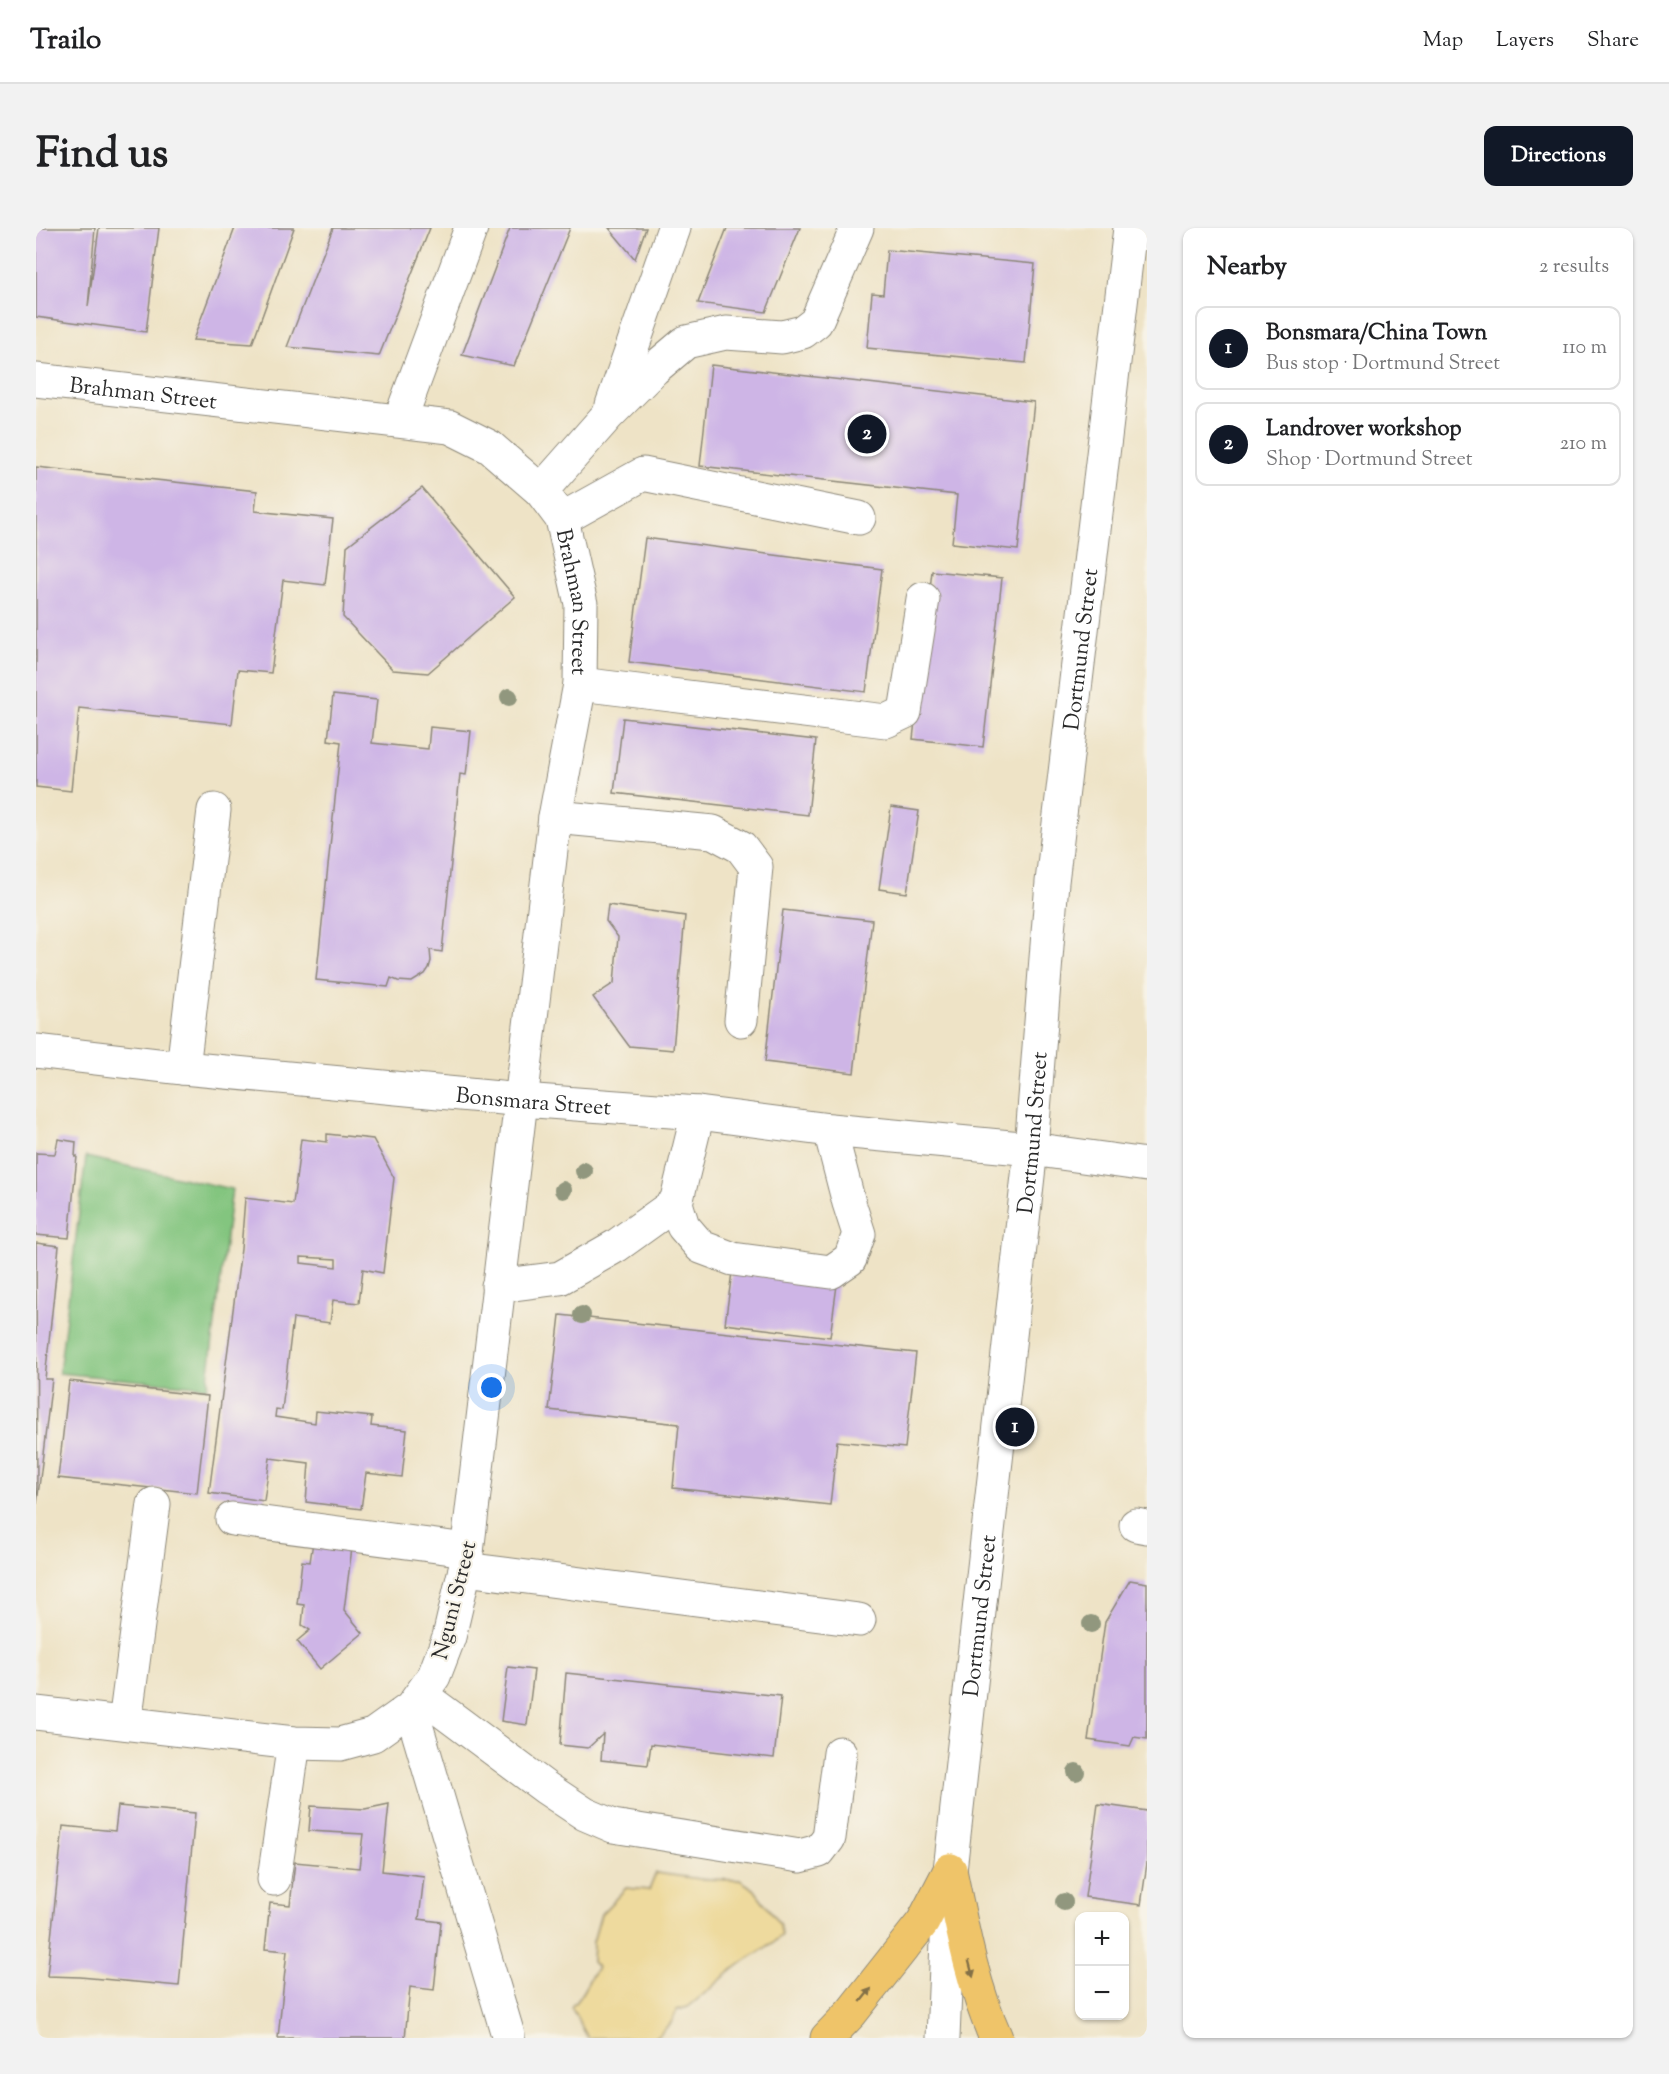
<!DOCTYPE html>
<html lang="en">
<head>
<meta charset="utf-8">
<style>
	:root { --surface:#fff; --page:#f2f2f2; --text:#202124; --muted:#757577; --line:#e0e0e0; --accent:#111827 }
	body { margin:0; font-family:"Sorts Mill Goudy",serif; background:var(--page); color:var(--text) }
	.controls { position:absolute; right:18px; bottom:18px; display:grid; overflow:hidden; border-radius:12px; box-shadow:0 2px 4px #0004 }
	.controls button { width:54px; height:54px; display:grid; place-items:center; padding:0; border:0; border-bottom:2px solid var(--line); background:var(--surface); color:var(--text); font:30px sans-serif }
	.you { position:absolute; left:456px; top:1160px; width:21px; height:21px; margin:-15px; border:4px solid #fff; border-radius:50%; background:#1a73e8; box-shadow:0 0 0 9px #1a73e833 }
	.badge { display:grid; place-items:center; width:39px; height:39px; border-radius:50%; background:var(--accent); color:#fff; font-size:20px; font-weight:700 }
	.pin { position:absolute; translate:-50% -50%; border:3px solid #fff; box-shadow:0 2px 6px #0006 }
	.list { margin:0; padding:0; list-style:none }
	h2 { display:flex; justify-content:space-between; align-items:center; height:78px; margin:0; padding:0 24px; font-size:26px }
	h2 small { font-size:20px; font-weight:400; color:var(--muted) }
	.list li { display:grid; grid-template-columns:39px 1fr auto; gap:18px; align-items:center; box-sizing:border-box; height:84px; margin:0 12px 12px; padding:0 12px; border:2px solid var(--line); border-radius:12px }
	.list b { display:block; font-size:22px; white-space:nowrap }
	.list p { margin:0; font-size:20px; white-space:nowrap; color:var(--muted) }
	.list em { font-size:20px; font-style:normal; color:var(--muted) }
	.map { position:relative; flex:none; width:1111px; height:1810px; overflow:hidden; border-radius:12px }
	header { display:flex; align-items:center; gap:36px; box-sizing:border-box; height:84px; padding:0 30px; background:var(--surface); border-bottom:2px solid var(--line) }
	header strong { font-size:28px }
	nav { display:flex; gap:33px; margin-inline-start:auto; font-size:21px }
	.intro { display:flex; align-items:center; justify-content:space-between; box-sizing:border-box; height:144px; padding:0 36px }
	h1 { margin:0; font-size:42px }
	.button { padding:15px 27px; border-radius:12px; background:var(--accent); color:#fff; font-size:21px; font-weight:700 }
	main { display:flex; gap:36px; padding:0 36px }
	aside { flex:1; background:var(--surface); border-radius:12px; box-shadow:0 2px 4px #0004 }
	.map>svg:first-child { display:block }
</style>
</head>
<body>
<header>
<strong>Trailo</strong>
<nav><a>Map</a><a>Layers</a><a>Share</a></nav>
</header>
<div class="intro"><h1>Find us</h1><a class="button">Directions</a></div>
<main>
<div class="map">
<svg width="1111" height="1810" viewBox="0 0 1111 1810">
	<rect width="100%" height="100%" fill="#f7f3e8"/>
	<filter id="ink" filterUnits="userSpaceOnUse"><feTurbulence type="fractalNoise" baseFrequency=".0167" numOctaves="2"/><feDisplacementMap in="SourceGraphic" scale="12" xChannelSelector="R" yChannelSelector="G"/><feConvolveMatrix kernelMatrix="1 2 1 2 8 2 1 2 1" color-interpolation-filters="sRGB"/></filter>
	<filter id="wash" filterUnits="userSpaceOnUse"><feTurbulence type="fractalNoise" baseFrequency=".008" numOctaves="4" result="noise"/><feDisplacementMap in="SourceGraphic" scale="24" xChannelSelector="R" yChannelSelector="G"/><feGaussianBlur stdDeviation="1.35" result="paint"/><feColorMatrix in="noise" values="0 0 0 0 0 0 0 0 0 0 0 0 0 0 0 0 0 1.4 0 .05"/><feComposite in="paint" operator="in"/></filter>
	<g filter="url(#wash)">
		<rect width="100%" height="100%" fill="#eee3c6"/>
		<!-- green -->
		<polygon fill="#83c57f" stroke="#577855" stroke-width="1.5" points="50,929 196,961 171,1159 23,1145"/>
		<!-- sand -->
		<path fill="#eeda9e" stroke="#8c8264" stroke-width="1.5" d="M620,1645L664,1651L704,1652L718,1661L743,1695L746,1707C734,1719 721,1724 707,1734C688,1748 671,1764 652,1779L641,1782L635,1795L618,1810H552L535,1779C547,1768 552,1752 561,1739L556,1734L557,1714L565,1686L590,1660L613,1662Z"/>
		<g id="blocks">
			<!-- building -->
			<g fill="#ceb5e6" fill-rule="evenodd">
				<polygon points="0,0 59,0 52,79 63,0 123,0 110,104 0,89"/>
				<polygon points="199,0 258,0 216,116 157,112"/>
				<polygon points="297,0 394,0 343,128 251,119"/>
				<polygon points="474,0 534,0 478,138 426,127"/>
				<polygon points="573,0 610,0 599,31"/>
				<polygon points="691,0 764,0 730,84 662,75"/>
				<polygon points="851,22 999,36 990,135 831,120 836,65 847,66"/>
				<polygon points="675,137 998,174 982,322 916,315 921,267 664,238"/>
				<polygon points="0,239 221,263 219,283 297,291 289,357 247,352 235,445 202,442 196,496 43,480 35,563 0,559"/>
				<polygon points="386,260 479,369 392,445 357,442 307,389 311,318"/>
				<polygon points="609,310 846,341 830,464 593,434"/>
				<polygon points="896,343 966,350 947,519 877,511"/>
				<polygon points="297,467 341,472 336,515 392,521 394,499 435,503 430,547 424,546 406,724 394,722 395,733 393,740 389,746 376,754 362,753 355,750 352,759 280,752 305,514 292,512"/>
				<polygon points="587,490 780,512 772,587 578,565"/>
				<polygon points="855,579 883,583 871,665 843,661"/>
				<polygon points="572,677 649,688 637,822 593,818 557,769 578,755 582,709 570,693"/>
				<polygon points="747,682 836,692 818,845 729,834"/>
				<path d="M291,906L337,911L358,950L347,1045L327,1041L323,1075L297,1072L294,1095L257,1090L246,1182L240,1181L239,1189L279,1195L280,1183L336,1189L335,1198L371,1202L366,1249L330,1245L325,1281L270,1274L273,1235L234,1230L228,1273L173,1265L205,1021L209,970L257,976L265,911L291,914ZM265,1029L300,1031V1039L265,1035Z"/>
				<polygon points="22,911 40,914 39,929 41,928 33,1010 0,1007 0,925 19,926"/>
				<polygon points="0,1015 23,1018 9,1151 16,1151 1,1276"/>
				<polygon points="696,1044 801,1057 794,1109 689,1096"/>
				<polygon points="524,1087 880,1125 869,1220 801,1213 794,1277 637,1260 643,1196 513,1182"/>
				<polygon points="33,1153 172,1168 161,1265 22,1250"/>
				<polygon points="277,1314 316,1320 308,1382 327,1405 284,1441 261,1413 274,1402 266,1397 268,1377 261,1376 266,1333 274,1334"/>
				<polygon points="1094,1352 1111,1355 1111,1511 1098,1509 1094,1518 1052,1512 1069,1394"/>
				<polygon points="472,1439 498,1442 491,1497 465,1493"/>
				<polygon points="530,1445 745,1468 738,1530 615,1516 612,1537 565,1532 567,1506 552,1520 524,1517"/>
				<polygon points="353,1576 346,1643 388,1648 383,1691 405,1694 398,1762 374,1759 369,1810 242,1810 251,1723 229,1721 234,1675 254,1677 259,1634 323,1640 327,1606 273,1603 275,1578 329,1581"/>
				<polygon points="1062,1576 1111,1583 1111,1635 1105,1677 1049,1669"/>
				<polygon points="82,1578 159,1585 143,1758 44,1749 11,1748 27,1598 79,1603"/>
			</g>
		</g>
	</g>
	<g filter="url(#ink)">
		<use href="#blocks" fill-opacity="0" stroke="#8c8778" stroke-width="1.5"/>
		<g fill="none" stroke-linecap="round" stroke-linejoin="round">
			<defs>
				<g id="minor">
					<path id="s1" d="M0,152L414,199L454,219L505,263L526,291L545,376L544,456L519,589L429,1341L413,1409L398,1448L375,1480L337,1507L304,1516L258,1515L0,1485"/>
					<polyline points="576,177 638,0"/>
					<polyline points="364,192 435,0"/>
					<polyline points="505,263 572,187 618,141 650,114 690,105 746,109 767,104 780,94 821,0"/>
					<polyline points="526,291 607,246 823,290"/>
					<polyline points="544,456 850,493 869,484 887,371"/>
					<polyline points="519,589 677,604 705,619 720,639 705,792"/>
					<path id="s2" d="M0,823L147,840L486,872L662,885L794,902L995,921L1111,937"/>
					<polyline points="147,840 178,582"/>
					<polyline points="662,885 640,975 647,998 665,1019 697,1031 795,1044 814,1031 823,1006 813,975 794,902"/>
					<polyline points="462,1058 524,1050 580,1018 640,975"/>
					<polyline points="196,1291 431,1322"/>
					<polyline points="1100,1297 1111,1299"/>
					<polyline points="429,1341 823,1392"/>
					<polyline points="385,1467 510,1560 549,1586 577,1598 764,1628 783,1623 793,1610 804,1525"/>
					<polyline points="375,1480 472,1807"/>
					<polyline points="89,1495 118,1276"/>
					<polyline points="238,1651 258,1515"/>
					<path id="s3" d="M907,1810L914,1642L995,921L1016,654L1094,0"/>
				</g>
				<g id="major">
					<path d="M914,1642C926,1700 936,1756 960,1810"/>
					<polyline points="791,1810 815,1785 887,1694 914,1642"/>
				</g>
			</defs>
			<!-- minor casing -->
			<use href="#minor" stroke="#8c8778" stroke-width="35"/>
			<!-- major casing -->
			<use href="#major" stroke="#8c8778" stroke-width="35"/>
			<!-- minor -->
			<use href="#minor" stroke="#fff" stroke-width="33"/>
			<!-- major -->
			<use href="#major" stroke="#efc469" stroke-width="33"/>
		</g>
		<!-- trees -->
		<g fill="#91977e">
			<circle cx="473" cy="469" r="9"/>
			<circle cx="548" cy="943" r="9"/>
			<circle cx="527" cy="962" r="9"/>
			<circle cx="546" cy="1087" r="9"/>
			<circle cx="1055" cy="1396" r="9"/>
			<circle cx="1040" cy="1544" r="9"/>
			<circle cx="1028" cy="1674" r="9"/>
		</g>
		<!-- one-way arrows -->
		<defs><path id="oneway-solid" d="M-6-.8H1V-3.2L6.5 0L1 3.2V.8H-6Z" transform="scale(1.5)"/></defs>
		<g fill="#837047">
			<use href="#oneway-solid" transform="translate(935 1741) rotate(75)"/>
			<use href="#oneway-solid" transform="translate(830 1767) rotate(-51)"/>
		</g>
	</g>
	<g text-anchor="middle" stroke-width="4.5" stroke-linejoin="round" paint-order="stroke">
		<!-- street labels -->
		<g font-size="22" fill="#2b2b2b" stroke="#f7f3e8">
			<text dy="8" stroke="none"><textPath href="#s1" startOffset="108">Brahman Street</textPath></text>
			<text dy="8" stroke="none"><textPath href="#s1" startOffset="648">Brahman Street</textPath></text>
			<text dy="8" stroke="none"><textPath href="#s3" startOffset="1396">Dortmund Street</textPath></text>
			<text dy="8" stroke="none"><textPath href="#s2" startOffset="500">Bonsmara Street</textPath></text>
			<text dy="8" stroke="none"><textPath href="#s3" startOffset="910">Dortmund Street</textPath></text>
			<text transform="translate(417 1372) rotate(-76)" y="8">Nguni Street</text>
			<text dy="8" stroke="none"><textPath href="#s3" startOffset="424">Dortmund Street</textPath></text>
		</g>
	</g>
</svg>
<div class="controls">
<button>+</button>
<button>−</button>
</div>
<div class="you"></div>
<div class="pin badge" style="left:979px;top:1199px">1</div>
<div class="pin badge" style="left:831px;top:206px">2</div>
</div>
<aside>
<h2>Nearby<small>2 results</small></h2>
<ul class="list">
<li><span class="badge">1</span><div><b>Bonsmara/China Town</b><p>Bus stop · Dortmund Street</p></div><em>110 m</em></li>
<li><span class="badge">2</span><div><b>Landrover workshop</b><p>Shop · Dortmund Street</p></div><em>210 m</em></li>
</ul>
</aside>
</main>
</body>
</html>
